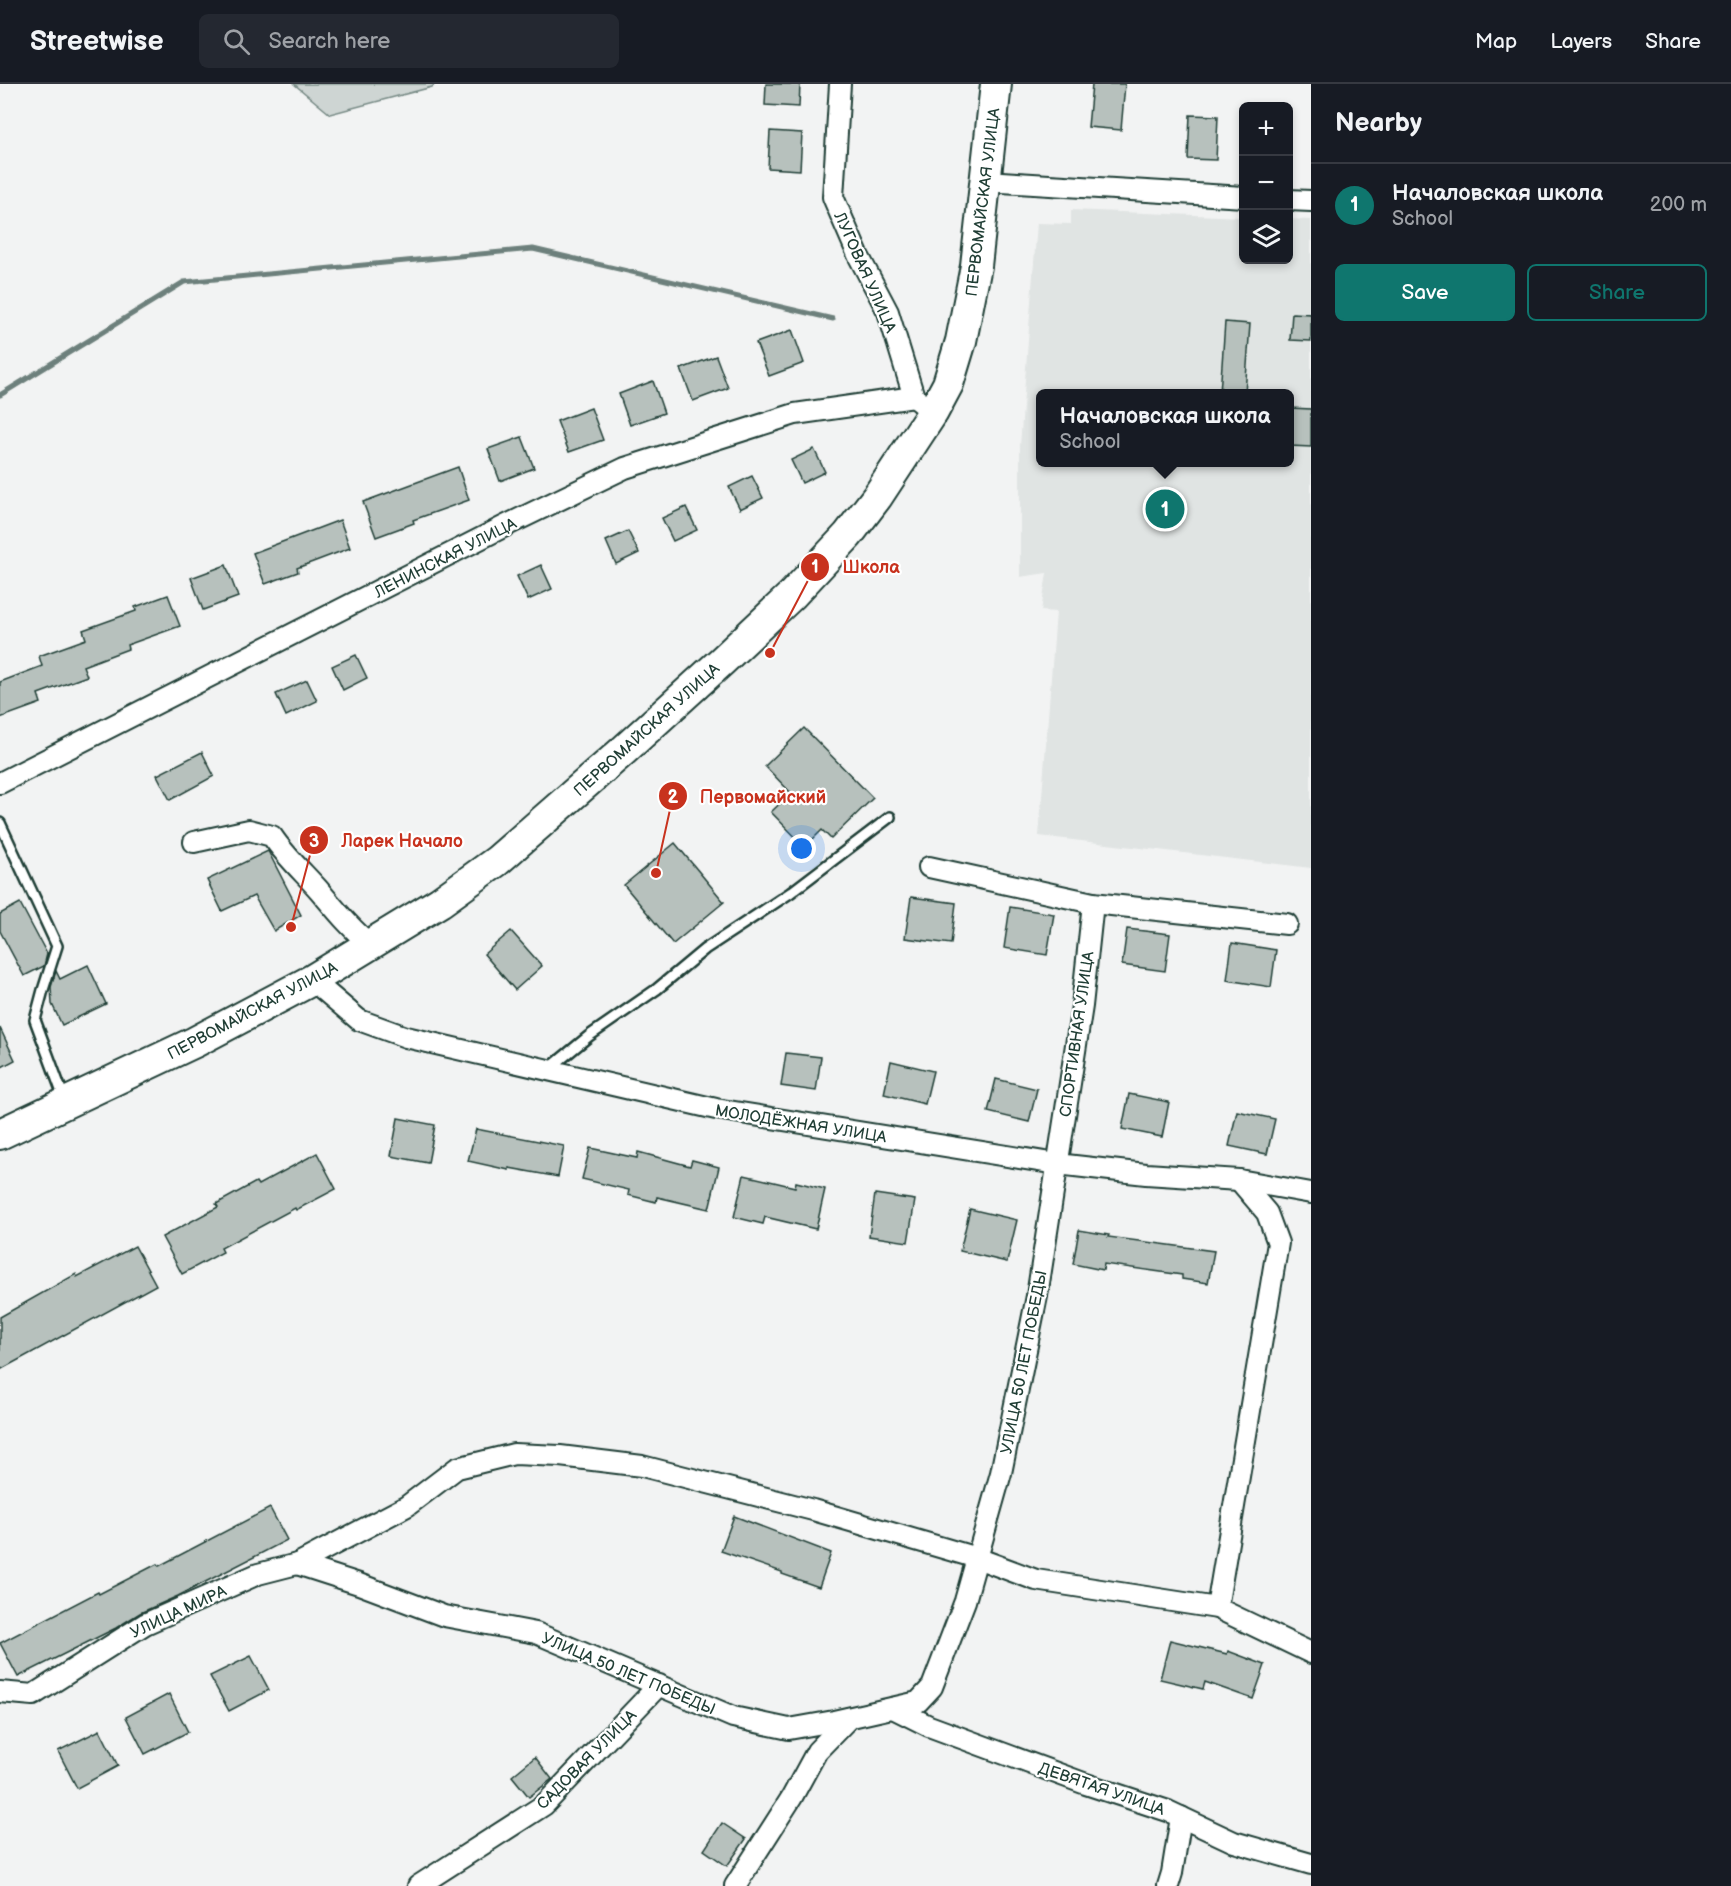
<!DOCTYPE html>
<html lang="en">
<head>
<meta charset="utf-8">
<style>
	:root { --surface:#171b24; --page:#242831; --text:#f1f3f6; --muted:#9ea1a6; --line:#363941; --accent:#0f766e }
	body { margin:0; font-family:"Balsamiq Sans",sans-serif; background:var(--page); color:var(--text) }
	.controls { position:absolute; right:18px; top:18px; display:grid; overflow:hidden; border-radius:9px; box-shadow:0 3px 9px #0003 }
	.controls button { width:54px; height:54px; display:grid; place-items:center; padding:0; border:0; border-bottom:2px solid var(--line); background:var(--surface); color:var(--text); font:30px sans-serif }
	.you { position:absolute; left:802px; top:765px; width:21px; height:21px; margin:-15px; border:4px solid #fff; border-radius:50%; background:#1a73e8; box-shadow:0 0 0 9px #1a73e833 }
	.badge { display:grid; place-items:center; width:39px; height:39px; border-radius:50%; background:var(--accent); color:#fff; font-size:20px; font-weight:700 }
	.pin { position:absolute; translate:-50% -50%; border:3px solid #fff; box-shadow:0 2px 6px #0006 }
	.popup { position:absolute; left:1036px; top:305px; width:258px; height:78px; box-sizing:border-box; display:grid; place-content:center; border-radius:9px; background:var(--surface); filter:drop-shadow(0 2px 4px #0005); font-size:20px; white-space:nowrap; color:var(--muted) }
	.popup b { font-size:22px; color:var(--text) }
	.popup::after { content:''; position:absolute; left:50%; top:100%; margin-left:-12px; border:12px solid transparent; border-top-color:var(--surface) }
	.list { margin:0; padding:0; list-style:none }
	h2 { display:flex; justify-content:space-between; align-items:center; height:78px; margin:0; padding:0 24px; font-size:26px }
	h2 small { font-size:20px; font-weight:400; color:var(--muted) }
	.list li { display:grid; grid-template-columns:39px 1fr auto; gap:18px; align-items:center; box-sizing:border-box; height:84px; padding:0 24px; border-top:2px solid var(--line) }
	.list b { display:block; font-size:22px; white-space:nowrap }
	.list p { margin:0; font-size:20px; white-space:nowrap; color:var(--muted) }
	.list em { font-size:20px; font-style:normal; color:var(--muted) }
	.actions { display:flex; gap:12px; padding:18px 24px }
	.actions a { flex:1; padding:14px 0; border:2px solid var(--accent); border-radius:9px; text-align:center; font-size:21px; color:var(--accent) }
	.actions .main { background:var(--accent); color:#fff }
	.icon { flex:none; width:33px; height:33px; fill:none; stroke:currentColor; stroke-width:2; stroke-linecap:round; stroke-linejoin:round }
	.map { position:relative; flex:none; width:1311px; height:1802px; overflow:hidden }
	header { display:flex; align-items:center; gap:36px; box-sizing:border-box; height:84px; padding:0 30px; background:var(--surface); border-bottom:2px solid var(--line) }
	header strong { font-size:28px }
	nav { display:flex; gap:33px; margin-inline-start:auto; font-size:21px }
	.search { width:420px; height:54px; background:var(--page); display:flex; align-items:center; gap:15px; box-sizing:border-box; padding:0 21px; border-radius:9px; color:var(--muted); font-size:22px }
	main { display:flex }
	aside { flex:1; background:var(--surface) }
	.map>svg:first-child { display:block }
</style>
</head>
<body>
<header>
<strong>Streetwise</strong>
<div class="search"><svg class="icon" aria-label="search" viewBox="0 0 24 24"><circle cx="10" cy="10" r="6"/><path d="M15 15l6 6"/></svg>Search here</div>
<nav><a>Map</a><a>Layers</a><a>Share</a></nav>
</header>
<main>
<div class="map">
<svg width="1311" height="1802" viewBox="0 0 1311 1802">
	<rect width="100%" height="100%" fill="#f2f3f3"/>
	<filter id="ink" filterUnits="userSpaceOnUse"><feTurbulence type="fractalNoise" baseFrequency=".0167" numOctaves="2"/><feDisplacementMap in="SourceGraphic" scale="12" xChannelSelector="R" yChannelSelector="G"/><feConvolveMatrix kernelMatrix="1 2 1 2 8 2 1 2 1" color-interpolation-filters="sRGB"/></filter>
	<g filter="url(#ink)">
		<!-- built -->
		<path fill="#e0e4e3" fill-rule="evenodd" d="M1071,126L1243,133L1244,176H1288L1289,135L1311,136V784L1039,752L1056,528L1041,527L1047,489L1020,493V362L1037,139L1071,140ZM1040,310H1290V378H1040Z"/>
		<!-- green -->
		<polygon fill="#ced5d3" stroke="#768984" stroke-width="1.5" points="294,0 435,0 432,3 330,30"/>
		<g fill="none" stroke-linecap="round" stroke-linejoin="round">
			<!-- stream -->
			<polyline stroke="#6d807b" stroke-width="5" points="0,311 184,198 533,165 833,235"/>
		</g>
		<!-- building -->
		<g fill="#b7c1bd" stroke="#1f3d34" stroke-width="1.5">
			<polygon points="766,0 800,0 799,23 765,21"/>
			<polygon points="1092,0 1125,0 1121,46 1088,43"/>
			<polygon points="1190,31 1218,32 1216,76 1188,75"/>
			<polygon points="770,47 802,49 800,86 768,84"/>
			<polygon points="1292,229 1311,230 1311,257 1290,256"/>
			<polygon points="1225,238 1250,240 1245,309 1220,309"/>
			<polygon points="792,246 804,279 769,292 756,259"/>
			<polygon points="716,272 728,304 693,317 681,285"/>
			<polygon points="653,297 664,329 630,341 619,310"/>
			<polygon points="591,324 603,356 569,368 557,337"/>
			<polygon points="1290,324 1311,325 1311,363 1290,362"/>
			<polygon points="522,353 534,384 500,397 488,365"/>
			<polygon points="814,365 825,388 802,399 791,376"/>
			<polygon points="458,383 469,416 413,436 414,439 376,453 363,418"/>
			<polygon points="752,392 763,414 740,425 729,403"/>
			<polygon points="686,423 697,446 673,457 662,434"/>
			<polygon points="340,436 350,464 297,484 298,488 265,500 253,469"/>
			<polygon points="628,447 639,469 616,480 606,457"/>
			<polygon points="226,481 238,513 203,526 191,494"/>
			<polygon points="541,481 552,505 528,516 517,492"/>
			<polygon points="168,511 180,542 127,561 128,565 83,582 87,592 38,610 41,619 0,634 0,598 42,582 39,572 86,555 83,546 136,527 135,523"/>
			<polygon points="356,571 367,594 343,606 332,582"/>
			<polygon points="307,596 317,617 286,632 276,610"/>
			<polygon points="804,644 873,714 831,755 822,746 805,763 771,728 791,709 765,682"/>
			<polygon points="202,668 214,692 170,716 157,691"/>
			<polygon points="675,759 724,818 673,860 624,801"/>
			<polygon points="268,767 301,831 274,847 254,812 222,827 207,796"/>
			<polygon points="911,813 956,819 951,860 905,854"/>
			<polygon points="20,819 47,870 44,882 24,892 0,847 0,830"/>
			<polygon points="1010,823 1054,830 1047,871 1004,864"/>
			<polygon points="1127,845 1170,850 1165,887 1122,881"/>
			<polygon points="511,847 542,882 515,906 484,870"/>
			<polygon points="1232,859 1276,866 1271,903 1227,896"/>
			<polygon points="88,881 106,920 62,941 52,920 51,903 56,887 60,895"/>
			<polygon points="0,944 15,976 0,984"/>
			<polygon points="786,969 821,973 816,1007 781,1002"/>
			<polygon points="891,977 933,987 925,1020 884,1010"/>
			<polygon points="996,995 1037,1005 1029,1038 988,1028"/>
			<polygon points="1129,1010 1169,1018 1162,1053 1122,1045"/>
			<polygon points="1237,1027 1275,1035 1267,1070 1229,1062"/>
			<polygon points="398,1034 435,1041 428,1079 391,1072"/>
			<polygon points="476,1045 564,1062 558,1093 509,1084 509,1086 468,1077"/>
			<polygon points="590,1064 637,1074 638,1068 690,1082 692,1076 719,1083 709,1125 657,1113 656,1118 628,1111 629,1106 582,1095"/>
			<polygon points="317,1069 336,1105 296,1126 295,1124 221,1164 223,1168 182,1190 162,1153 218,1123 216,1120 256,1098 258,1101"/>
			<polygon points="744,1091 795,1103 796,1098 825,1105 816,1145 765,1133 763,1140 734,1133"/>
			<polygon points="875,1110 915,1116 908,1158 869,1152"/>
			<polygon points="970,1125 1017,1136 1007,1178 960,1167"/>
			<polygon points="1079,1146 1109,1151 1108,1153 1214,1167 1208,1199 1182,1195 1182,1191 1104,1180 1103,1186 1073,1180"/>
			<polygon points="135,1162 156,1201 0,1286 0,1233 76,1190 77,1193"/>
			<polygon points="270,1424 287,1456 178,1512 140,1529 116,1544 18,1593 0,1559 98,1508 99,1510 157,1480 159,1482"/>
			<polygon points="734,1432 831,1469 819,1503 782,1490 782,1488 721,1467"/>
			<polygon points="1170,1556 1227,1570 1228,1567 1265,1581 1253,1615 1205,1598 1203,1605 1160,1595"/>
			<polygon points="251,1572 269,1606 229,1627 210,1592"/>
			<polygon points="169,1610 188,1648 145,1670 126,1633"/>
			<polygon points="100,1646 118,1682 77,1704 58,1667"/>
			<polygon points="535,1673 552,1695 529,1713 512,1692"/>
			<polygon points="722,1739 746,1755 727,1782 704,1766"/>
		</g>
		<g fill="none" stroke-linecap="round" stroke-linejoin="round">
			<defs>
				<g id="service">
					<polyline points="0,739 57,862 43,906 35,936 64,1014"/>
					<polyline points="550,984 589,952 657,905 705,865 790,809 890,733"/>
				</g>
				<g id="minor">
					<polyline points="840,0 833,113 858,171 888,228 914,313 924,321"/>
					<polyline points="986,97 1244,113"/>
					<polyline points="1288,116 1311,117"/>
					<polyline points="0,699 507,441 625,384 795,330 914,313"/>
					<path d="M194,758L249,746L272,752C286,773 303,788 319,806C336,826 351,845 371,861"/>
					<polyline points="929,783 1093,819 1287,840"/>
					<polyline points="312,896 359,936 406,953 716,1025 1057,1080 1146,1090 1239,1096 1311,1109"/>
					<polyline points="297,1480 359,1500 444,1532 536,1549 733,1633 789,1645 834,1637 918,1618 932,1603 965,1517 1001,1389 1037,1212 1082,922 1093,819"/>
					<polyline points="1217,1524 1278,1159 1267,1129 1239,1096"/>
					<polyline points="0,1608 33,1611 145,1540 258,1490 297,1480 407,1422 457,1384 514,1370 560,1372 642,1382 813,1426 977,1474 1036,1496 1217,1524 1311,1569"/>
					<polyline points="893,1624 929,1642 1086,1700 1168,1727 1234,1758 1311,1780"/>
					<polyline points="418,1802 544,1721 659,1601"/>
					<polyline points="735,1802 792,1713 817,1667 849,1634"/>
					<polyline points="1168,1802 1172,1789 1181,1733"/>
				</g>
				<polyline id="primary" points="0,1050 195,958 312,896 440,818 497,777 623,667 722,577 792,511 848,451 877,413 933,328 948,300 961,257 976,182 996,0"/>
			</defs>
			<!-- service casing -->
			<use href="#service" stroke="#1f3d34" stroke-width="14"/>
			<!-- minor casing -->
			<use href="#minor" stroke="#1f3d34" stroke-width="24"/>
			<!-- primary casing -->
			<use href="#primary" stroke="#1f3d34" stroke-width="34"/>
			<!-- service -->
			<use href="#service" stroke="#fff" stroke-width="9"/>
			<!-- minor -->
			<use href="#minor" stroke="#fff" stroke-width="20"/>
			<!-- primary -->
			<use href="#primary" stroke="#fff" stroke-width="30"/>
		</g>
	</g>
	<g text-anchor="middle" stroke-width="4.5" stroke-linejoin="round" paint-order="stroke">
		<!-- street labels -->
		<g font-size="16" fill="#1f3d34" stroke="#fff">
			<text transform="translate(982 118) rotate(-83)" y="6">ПЕРВОМАЙСКАЯ УЛИЦА</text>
			<text transform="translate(866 188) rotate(66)" y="6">ЛУГОВАЯ УЛИЦА</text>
			<text transform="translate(445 473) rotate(-27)" y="6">ЛЕНИНСКАЯ УЛИЦА</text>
			<text transform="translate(646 645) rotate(-42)" y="6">ПЕРВОМАЙСКАЯ УЛИЦА</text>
			<text transform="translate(252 926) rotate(-28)" y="6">ПЕРВОМАЙСКАЯ УЛИЦА</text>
			<text transform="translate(1076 950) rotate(-82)" y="6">СПОРТИВНАЯ УЛИЦА</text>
			<text transform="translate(801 1039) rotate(9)" y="6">МОЛОДЁЖНАЯ УЛИЦА</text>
			<text transform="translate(1023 1278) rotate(-79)" y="6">УЛИЦА 50 ЛЕТ ПОБЕДЫ</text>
			<text transform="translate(178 1527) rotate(-25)" y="6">УЛИЦА МИРА</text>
			<text transform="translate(629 1589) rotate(23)" y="6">УЛИЦА 50 ЛЕТ ПОБЕДЫ</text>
			<text transform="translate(586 1675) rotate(-45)" y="6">САДОВАЯ УЛИЦА</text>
			<text transform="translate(1102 1704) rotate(19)" y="6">ДЕВЯТАЯ УЛИЦА</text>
		</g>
	</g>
	<!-- callouts -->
	<path fill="none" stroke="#c8321e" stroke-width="2" d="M770 569L815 483M656 789L673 712M291 843L314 756"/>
	<g fill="#c8321e" stroke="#fff" stroke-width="2">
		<circle cx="770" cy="569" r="6"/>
		<circle cx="656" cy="789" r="6"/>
		<circle cx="291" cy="843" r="6"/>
		<circle cx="815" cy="483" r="15"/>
		<circle cx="673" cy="712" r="15"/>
		<circle cx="314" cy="756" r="15"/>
	</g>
	<g font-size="18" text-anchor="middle" font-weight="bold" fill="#fff">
		<text x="815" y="489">1</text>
		<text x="673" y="719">2</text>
		<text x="314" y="763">3</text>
	</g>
	<g font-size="18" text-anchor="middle" font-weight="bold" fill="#c8321e" stroke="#fff" stroke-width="4.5" stroke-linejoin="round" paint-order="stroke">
		<text x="871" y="489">Школа</text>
		<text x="763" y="719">Первомайский</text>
		<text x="402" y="763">Ларек Начало</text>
	</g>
</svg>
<div class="controls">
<button>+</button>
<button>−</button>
<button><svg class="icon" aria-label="layers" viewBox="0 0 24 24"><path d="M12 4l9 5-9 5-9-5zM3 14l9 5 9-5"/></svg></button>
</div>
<div class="you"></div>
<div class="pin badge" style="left:1165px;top:425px">1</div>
<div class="popup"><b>Началовская школа</b>School</div>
</div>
<aside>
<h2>Nearby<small></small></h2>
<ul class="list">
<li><span class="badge">1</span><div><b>Началовская школа</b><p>School</p></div><em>200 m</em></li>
</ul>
<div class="actions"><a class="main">Save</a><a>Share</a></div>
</aside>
</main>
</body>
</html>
